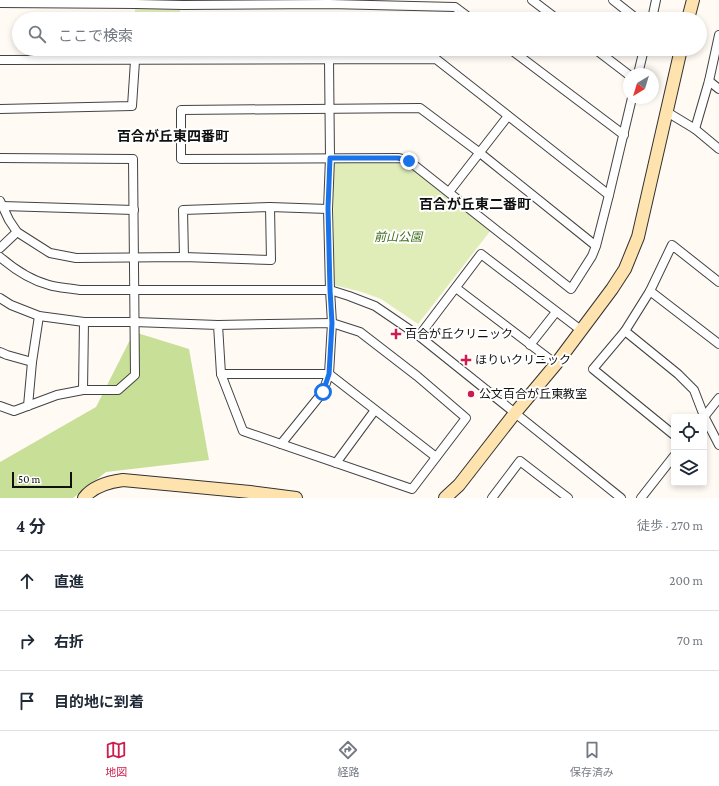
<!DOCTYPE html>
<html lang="ja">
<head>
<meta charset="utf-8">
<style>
	:root { --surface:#fff; --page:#f2f2f3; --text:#1f2937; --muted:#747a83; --line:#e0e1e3; --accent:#cc1d4e }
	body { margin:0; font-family:"Crimson Pro","Noto Sans JP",serif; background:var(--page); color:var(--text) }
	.controls { position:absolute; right:12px; bottom:12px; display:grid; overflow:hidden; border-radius:4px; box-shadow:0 2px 6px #0003 }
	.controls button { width:36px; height:36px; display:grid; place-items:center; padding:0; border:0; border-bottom:1px solid var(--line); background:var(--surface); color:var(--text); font:20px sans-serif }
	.compass { position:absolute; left:623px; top:68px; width:36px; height:36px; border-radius:50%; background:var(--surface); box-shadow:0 2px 6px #0003; rotate:218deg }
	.scale { position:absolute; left:12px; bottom:10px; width:60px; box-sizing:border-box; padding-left:4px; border:2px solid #101010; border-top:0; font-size:11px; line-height:14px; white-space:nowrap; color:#101010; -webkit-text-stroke:3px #fff; paint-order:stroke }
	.stop { position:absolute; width:12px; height:12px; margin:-9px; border:3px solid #1a73e8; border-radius:50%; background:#fff }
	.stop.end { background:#1a73e8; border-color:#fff; box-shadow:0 1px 4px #0008 }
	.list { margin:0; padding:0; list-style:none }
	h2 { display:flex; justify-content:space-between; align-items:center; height:52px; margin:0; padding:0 16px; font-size:17px }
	h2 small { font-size:13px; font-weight:400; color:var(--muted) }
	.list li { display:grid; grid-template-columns:26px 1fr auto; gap:12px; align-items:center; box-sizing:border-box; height:60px; padding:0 16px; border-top:1px solid var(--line) }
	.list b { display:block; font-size:15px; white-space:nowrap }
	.list em { font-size:13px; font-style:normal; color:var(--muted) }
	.icon { flex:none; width:22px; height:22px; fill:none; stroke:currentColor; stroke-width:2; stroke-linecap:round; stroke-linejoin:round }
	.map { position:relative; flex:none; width:719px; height:498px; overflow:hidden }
	.search { position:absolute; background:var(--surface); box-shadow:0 2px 6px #0003; left:12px; right:12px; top:12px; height:44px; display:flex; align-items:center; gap:10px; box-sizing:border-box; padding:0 14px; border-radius:22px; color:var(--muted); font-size:15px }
	.sheet { height:232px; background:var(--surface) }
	nav { display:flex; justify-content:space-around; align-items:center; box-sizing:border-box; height:56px; border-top:1px solid var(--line); background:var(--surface); font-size:11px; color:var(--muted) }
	nav a { display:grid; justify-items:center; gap:2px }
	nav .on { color:var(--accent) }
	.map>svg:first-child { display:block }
</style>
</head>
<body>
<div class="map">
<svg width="719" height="498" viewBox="0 0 719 498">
	<rect width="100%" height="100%" fill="#fffaf4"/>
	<!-- green -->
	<g fill="#e0edb9">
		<rect x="135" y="7" width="45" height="12"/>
		<rect x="135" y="49" width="45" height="8"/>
		<polygon points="333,162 397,162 407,163 491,230 418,324 381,299 362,292 334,285"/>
	</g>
	<!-- forest -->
	<polygon fill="#c8df97" points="134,332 189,349 209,460 106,472 73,498 0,498 0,462 96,407"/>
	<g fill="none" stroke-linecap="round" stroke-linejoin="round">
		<defs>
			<g id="street">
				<polyline points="532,0 557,19"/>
				<polyline points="613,0 637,19"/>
				<polyline points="0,3 136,4 183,5 329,4 455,7 471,19"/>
				<polyline points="652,19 656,0"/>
				<polyline points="510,49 624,135"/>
				<polyline points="595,49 629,75"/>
				<polyline points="0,60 436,59 609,195"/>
				<polyline points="638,74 644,49"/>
				<polyline points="709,81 719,89"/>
				<polyline points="0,109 132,106 135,61"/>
				<polyline points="667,112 695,129 719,149"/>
				<polyline points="695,129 709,81 719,35"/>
				<polyline points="0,158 133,159 135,375 118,390 83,390 57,395 14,411 0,406"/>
				<polyline points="449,192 508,116"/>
				<polyline points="0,201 9,220 17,232 50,253 76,258 184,257 271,260 270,207"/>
				<polyline points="2,206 134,210"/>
				<polyline points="596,246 480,153 420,108 181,110 181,159 399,158 409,161 571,289 592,256 596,246 609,195 632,98"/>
				<polyline points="0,248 17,232"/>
				<path d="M0,257C14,269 30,280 49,285C58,288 70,288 80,290H330L349,296L375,306L419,336L621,498"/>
				<polyline points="184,257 183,210 270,207 328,209"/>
				<polyline points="456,288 556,364"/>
				<polyline points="650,291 719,344"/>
				<polyline points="0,298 11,305 39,316 84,322 134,322 218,325 332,323 360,332 417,376 466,418 412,489 243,431 221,374 218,325"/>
				<polyline points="625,331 678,374 694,390 704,416 719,445"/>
				<polyline points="419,336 481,254 582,331"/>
				<polyline points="530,345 556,312"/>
				<polyline points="0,352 7,355 32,362"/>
				<polyline points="221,374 329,374 436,457"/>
				<polyline points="83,390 84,322"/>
				<polyline points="28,406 32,362 39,316"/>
				<polyline points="704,417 719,398"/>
				<polyline points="674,435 593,369 625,331 650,291 672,245 719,282"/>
				<polyline points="281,444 323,392 329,374 332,323 330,290 328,209 330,158 329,60"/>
				<polyline points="336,463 375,410"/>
				<polyline points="492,498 520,461 568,498"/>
				<polyline points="641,498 674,456"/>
			</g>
			<g id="secondary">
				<polyline points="688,19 693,0"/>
				<path d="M84,498C93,486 108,482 123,480L250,492L296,498"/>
				<polyline points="445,498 459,485 515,413 556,364 612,289 625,269 638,237 681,49"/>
			</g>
		</defs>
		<!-- street casing -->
		<use href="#street" stroke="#434343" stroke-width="10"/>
		<!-- secondary casing -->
		<use href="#secondary" stroke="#323232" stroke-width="14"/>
		<!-- street -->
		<use href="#street" stroke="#fff" stroke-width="8"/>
		<!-- secondary -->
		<use href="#secondary" stroke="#ffe3af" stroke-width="12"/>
	</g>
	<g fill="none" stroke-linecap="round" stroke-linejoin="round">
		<!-- route -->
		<polyline stroke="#1a73e8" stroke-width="5" points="323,392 329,374 332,323 330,290 328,208 330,158 398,158 409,161"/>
	</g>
	<!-- markers -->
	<g fill="#cc1d4e" stroke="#fff" stroke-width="1.5">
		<path d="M394 328h4v4h4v4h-4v4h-4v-4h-4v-4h4z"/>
		<path d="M464 354h4v4h4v4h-4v4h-4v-4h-4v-4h4z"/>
		<circle cx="471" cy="394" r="4"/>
	</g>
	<g text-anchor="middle" stroke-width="4" stroke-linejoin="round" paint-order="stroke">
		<!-- park labels -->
		<g font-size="12" font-style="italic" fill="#3f6e1a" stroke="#fff">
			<text x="398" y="241">前山公園</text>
		</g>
		<!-- poi labels -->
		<g font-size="12" fill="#101010" stroke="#fff" text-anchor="start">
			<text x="405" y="338">百合が丘クリニック</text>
			<text x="475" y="364">ほりいクリニック</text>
			<text x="479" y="398">公文百合が丘東教室</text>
		</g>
		<!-- quarter labels -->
		<g font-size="14" font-weight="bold" fill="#101010" stroke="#fff">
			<text x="173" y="141">百合が丘東四番町</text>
			<text x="475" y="209">百合が丘東二番町</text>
		</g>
	</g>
</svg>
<div class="controls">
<button><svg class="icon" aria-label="locate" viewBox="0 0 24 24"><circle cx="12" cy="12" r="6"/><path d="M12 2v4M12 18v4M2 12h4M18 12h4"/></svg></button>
<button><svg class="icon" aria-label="layers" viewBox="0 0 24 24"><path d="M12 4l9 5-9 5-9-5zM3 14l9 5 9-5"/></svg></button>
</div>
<svg class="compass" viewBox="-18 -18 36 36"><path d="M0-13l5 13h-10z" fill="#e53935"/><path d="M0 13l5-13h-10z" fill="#747a83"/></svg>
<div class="scale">50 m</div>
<div class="stop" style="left:323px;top:392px"></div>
<div class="stop end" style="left:409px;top:161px"></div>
<div class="search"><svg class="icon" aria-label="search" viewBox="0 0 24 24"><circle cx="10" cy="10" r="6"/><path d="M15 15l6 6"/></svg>ここで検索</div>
</div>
<section class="sheet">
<h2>4 分<small>徒歩 · 270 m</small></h2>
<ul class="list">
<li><svg class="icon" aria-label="ahead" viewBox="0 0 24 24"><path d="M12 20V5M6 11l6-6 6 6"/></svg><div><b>直進</b></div><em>200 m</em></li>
<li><svg class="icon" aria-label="right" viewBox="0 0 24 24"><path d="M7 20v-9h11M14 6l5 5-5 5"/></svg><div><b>右折</b></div><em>70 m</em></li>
<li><svg class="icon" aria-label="arrive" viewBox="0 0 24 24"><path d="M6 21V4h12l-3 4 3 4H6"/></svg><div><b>目的地に到着</b></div></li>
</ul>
</section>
<nav>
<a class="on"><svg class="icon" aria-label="map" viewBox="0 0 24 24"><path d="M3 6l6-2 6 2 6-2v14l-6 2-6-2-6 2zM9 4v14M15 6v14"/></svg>地図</a>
<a><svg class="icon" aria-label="directions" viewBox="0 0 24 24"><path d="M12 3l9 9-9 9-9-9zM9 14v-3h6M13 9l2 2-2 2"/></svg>経路</a>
<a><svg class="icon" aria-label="saved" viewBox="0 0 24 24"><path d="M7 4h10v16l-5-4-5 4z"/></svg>保存済み</a>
</nav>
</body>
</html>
